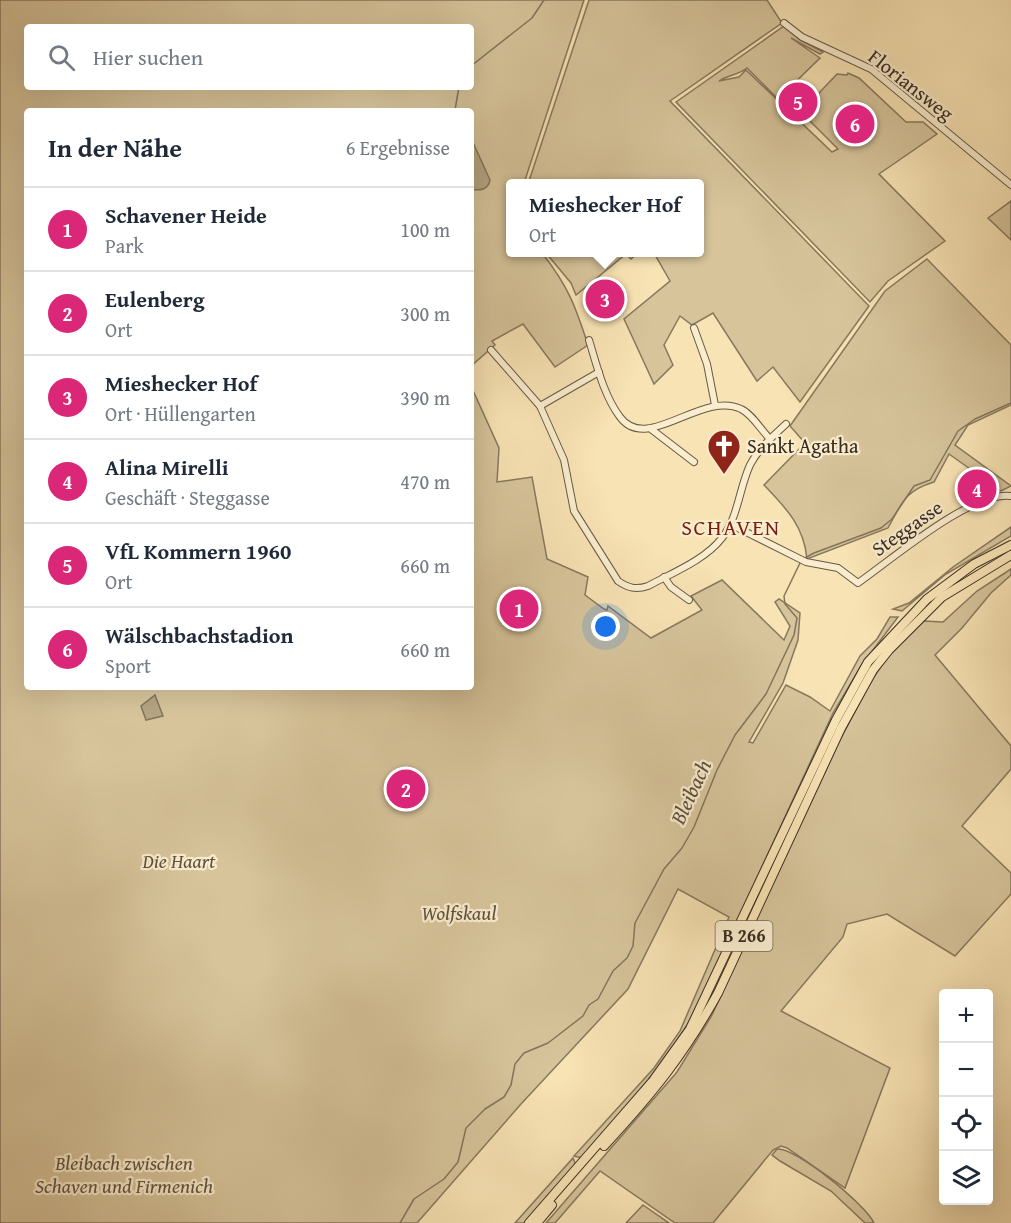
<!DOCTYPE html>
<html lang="de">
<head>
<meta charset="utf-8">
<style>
	:root { --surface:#fff; --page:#f6f6f7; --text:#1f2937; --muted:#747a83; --line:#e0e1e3; --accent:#db2777 }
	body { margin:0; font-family:"Gentium Book Plus",serif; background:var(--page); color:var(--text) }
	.controls { position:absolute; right:18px; bottom:18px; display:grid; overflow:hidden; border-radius:6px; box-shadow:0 6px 24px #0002 }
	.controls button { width:54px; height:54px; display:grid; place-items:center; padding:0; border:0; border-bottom:2px solid var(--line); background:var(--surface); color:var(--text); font:30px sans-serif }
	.you { position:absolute; left:606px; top:627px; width:21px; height:21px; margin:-15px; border:4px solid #fff; border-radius:50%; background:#1a73e8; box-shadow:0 0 0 9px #1a73e833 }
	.badge { display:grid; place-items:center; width:39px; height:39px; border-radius:50%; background:var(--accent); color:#fff; font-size:20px; font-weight:700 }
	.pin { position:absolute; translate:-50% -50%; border:3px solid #fff; box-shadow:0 2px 6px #0006 }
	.popup { position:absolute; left:506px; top:179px; width:198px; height:78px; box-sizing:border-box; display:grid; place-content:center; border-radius:6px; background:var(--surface); filter:drop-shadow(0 2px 4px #0005); font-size:20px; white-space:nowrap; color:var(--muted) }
	.popup b { font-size:22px; color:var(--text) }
	.popup::after { content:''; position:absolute; left:50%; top:100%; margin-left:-12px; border:12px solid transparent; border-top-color:var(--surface) }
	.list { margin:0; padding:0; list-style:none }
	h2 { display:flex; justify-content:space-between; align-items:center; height:78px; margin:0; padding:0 24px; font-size:26px }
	h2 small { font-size:20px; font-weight:400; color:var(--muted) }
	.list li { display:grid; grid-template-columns:39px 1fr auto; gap:18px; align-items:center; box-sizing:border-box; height:84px; padding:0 24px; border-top:2px solid var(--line) }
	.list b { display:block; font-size:22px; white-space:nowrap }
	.list p { margin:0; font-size:20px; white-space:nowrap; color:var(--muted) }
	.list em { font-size:20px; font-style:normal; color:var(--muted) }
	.icon { flex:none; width:33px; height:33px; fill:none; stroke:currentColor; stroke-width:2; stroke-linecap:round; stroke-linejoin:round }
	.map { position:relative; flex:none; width:1011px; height:1223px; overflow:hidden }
	.search { position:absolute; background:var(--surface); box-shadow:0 6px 24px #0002; left:24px; top:24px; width:450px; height:66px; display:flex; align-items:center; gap:15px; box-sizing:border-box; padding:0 21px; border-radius:6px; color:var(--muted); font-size:22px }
	.panel { position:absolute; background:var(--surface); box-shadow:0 6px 24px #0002; left:24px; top:108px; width:450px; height:582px; border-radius:6px }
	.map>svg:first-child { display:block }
</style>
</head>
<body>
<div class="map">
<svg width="1011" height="1223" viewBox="0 0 1011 1223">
	<rect width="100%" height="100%" fill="#f8e3b4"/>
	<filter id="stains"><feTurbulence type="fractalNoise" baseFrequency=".00333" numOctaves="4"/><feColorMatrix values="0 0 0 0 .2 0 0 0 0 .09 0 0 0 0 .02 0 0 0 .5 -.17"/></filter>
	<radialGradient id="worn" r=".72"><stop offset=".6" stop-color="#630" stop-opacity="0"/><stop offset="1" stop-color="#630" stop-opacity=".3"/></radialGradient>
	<!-- green -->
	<g fill="#d7c49b" stroke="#87785e" stroke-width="1.5" fill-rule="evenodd">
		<path d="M0,0H584L524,183L510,184V252L542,253C568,286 575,305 588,345L555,367L523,324L492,341L495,345L471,366V111H27V687H471V386L499,448L497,482L532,477L547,559L588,577L585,595L604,609L607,610L608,606L651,638L702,610L691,596L722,580L784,640L790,626L775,602L779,599L800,613L798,640L783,683L749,742L753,743L786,685L810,697L830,711L860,656L877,639L890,617H898L861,666L833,713L692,1018L662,1063L582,1158L574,1156L654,1068L680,1031L729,917L678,889L628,989L521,1104L417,1223H0ZM27,27H471V87H27Z"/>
		<polygon points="589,0 767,0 782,23 670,101 869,306 800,402 773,367 757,381 713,313 692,325 680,316 664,345 673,365 654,384 624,319 670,281 654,253 700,252 700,184 528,184"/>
		<path d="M784,26L800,40L823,52L820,54L791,38L820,58L778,99L747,68C739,75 727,75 719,81L739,77L746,70L832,152L838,149L801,112L837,74L847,75L848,73L859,78L906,122H923L937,134L879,174L945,241L888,281L870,302L676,102Z"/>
		<polygon points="1011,201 1011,240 988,218"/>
		<polygon points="546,253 638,253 631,259 626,254 576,295 571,283"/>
		<path d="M927,259L1011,345V405L968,425L955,445L1011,486L1001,491L949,454L934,482C904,491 902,503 888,528L807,559C804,526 786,508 764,485L805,443L790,426L885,291Z"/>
		<polygon points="1011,527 1011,536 946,574 902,611 893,609 909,603 953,567"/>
		<polygon points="1011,569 1011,575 991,593 962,628 935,655 1011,746 1011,769 962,826 1011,873 1011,894 955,956 887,914 847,924 843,937 781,1011 890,1068 845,1188 787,1148 781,1146 773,1150 713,1223 675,1223 600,1171 555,1223 546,1223 677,1072 711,1017 837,746 871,681 892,651 924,621 943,622 977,591"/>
		<path d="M777,1149C796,1147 867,1206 874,1223H865L831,1191L780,1161L772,1155Z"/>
		<polygon points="573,1158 576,1165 524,1223 515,1223"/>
		<polygon points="643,1205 669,1223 626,1223"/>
	</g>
	<!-- water -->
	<g fill="#b6a582" stroke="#83755b" stroke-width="1.5">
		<path d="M471,138L490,180C488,190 480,191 471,189Z"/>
		<polygon points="155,695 163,716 146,720 141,706"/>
	</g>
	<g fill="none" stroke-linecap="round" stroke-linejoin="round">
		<!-- stream -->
		<g stroke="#83755b" stroke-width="1.5">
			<polyline points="471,66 532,18 544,0"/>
			<polyline points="455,110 459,87"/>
			<polyline points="803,559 814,553 881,528 892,519 914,486 930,480 958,431 975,419 1011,403"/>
			<polyline points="400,1223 414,1199 444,1179 458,1162 466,1128 485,1109 504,1097 511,1085 515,1064 524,1053 548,1043 583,1016 589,1005 598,999 613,971 627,958 633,946 635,923 664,869 682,848 694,827 717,770 735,735 766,694 794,635 797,618 785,604 784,596 800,563"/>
		</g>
		<defs>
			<g id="minor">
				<polyline points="784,23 802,37 871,69 1011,185"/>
				<polyline points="694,328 707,364 715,405"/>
				<path d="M589,340C597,366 604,396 620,417C647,454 702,390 741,409C752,414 761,430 770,439"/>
				<path d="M491,350L540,406L564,460L574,511L618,581C628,588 636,590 648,586C672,573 705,560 722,538C738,518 739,489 750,465C758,449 773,436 786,424"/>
				<polyline points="540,406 599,372"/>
				<polyline points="651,429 694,462"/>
				<path d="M730,524L806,562L838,568L858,583C891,560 973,490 1011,496"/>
				<polyline points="664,577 671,587 689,600"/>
			</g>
			<g id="major">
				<path d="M604,1146C652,1094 684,1055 718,993L841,728L873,670L889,650L942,597L1011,555"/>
				<polyline points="529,1223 652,1082 690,1029 836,720 868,662 927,599 974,564 1011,545"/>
				<polyline points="537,1223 552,1205"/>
			</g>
		</defs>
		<!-- minor casing -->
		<use href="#minor" stroke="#675a46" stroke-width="8"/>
		<!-- major casing -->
		<use href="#major" stroke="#372c21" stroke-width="10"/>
		<!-- minor -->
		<use href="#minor" stroke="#faedce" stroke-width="6"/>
		<!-- major -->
		<use href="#major" stroke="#f8e3b4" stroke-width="8"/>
	</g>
	<!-- icons -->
	<defs>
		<symbol id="church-pin" viewBox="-11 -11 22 30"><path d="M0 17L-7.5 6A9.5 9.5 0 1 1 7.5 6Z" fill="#8f2418" stroke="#faedce"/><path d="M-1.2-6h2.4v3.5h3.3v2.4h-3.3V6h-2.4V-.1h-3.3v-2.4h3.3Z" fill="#fff"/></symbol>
	</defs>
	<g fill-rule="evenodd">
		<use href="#church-pin" x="705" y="427" width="38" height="52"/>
	</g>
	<g text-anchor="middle" stroke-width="4.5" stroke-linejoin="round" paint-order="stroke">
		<!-- shield labels -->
		<rect fill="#faedce" stroke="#726655" stroke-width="1.5" x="715.5" y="921" width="57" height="30" rx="4.5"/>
		<g font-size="18" font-weight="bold" fill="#372c21">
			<text x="744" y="942">B 266</text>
		</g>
		<!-- street labels -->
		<g font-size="20" fill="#372c21" stroke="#faedce">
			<text transform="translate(911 85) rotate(38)" y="7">Floriansweg</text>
			<text transform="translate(907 528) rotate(-35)" y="7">Steggasse</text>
		</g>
		<!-- poi labels -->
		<g font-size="20" fill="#372c21" stroke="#faedce" text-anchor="start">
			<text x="747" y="453">Sankt Agatha</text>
		</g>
		<!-- park labels -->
		<g font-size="20" font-style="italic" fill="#5f5240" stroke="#faedce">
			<text x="179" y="868">Die Haart</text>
			<text x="459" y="920">Wolfskaul</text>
			<text x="124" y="1170">Bleibach zwischen<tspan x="124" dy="23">Schaven und Firmenich</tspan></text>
		</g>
		<!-- water labels -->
		<g font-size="21" font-style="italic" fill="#5d503e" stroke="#faedce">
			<text transform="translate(691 792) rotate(-65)" y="7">Bleibach</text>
		</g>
		<!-- quarter labels -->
		<g font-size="22" letter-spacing="1.5" fill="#7a1f14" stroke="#faedce">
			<text x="731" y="535">SCHAVEN</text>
		</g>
	</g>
	<rect width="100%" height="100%" filter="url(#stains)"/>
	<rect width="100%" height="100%" fill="url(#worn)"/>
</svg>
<div class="controls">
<button>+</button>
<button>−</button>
<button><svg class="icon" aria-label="locate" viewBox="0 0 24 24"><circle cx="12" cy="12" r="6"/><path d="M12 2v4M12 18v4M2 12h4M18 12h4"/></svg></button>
<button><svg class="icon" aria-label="layers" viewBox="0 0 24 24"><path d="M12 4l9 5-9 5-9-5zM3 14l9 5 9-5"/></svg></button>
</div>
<div class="you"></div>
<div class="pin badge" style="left:519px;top:609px">1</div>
<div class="pin badge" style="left:406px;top:789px">2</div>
<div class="pin badge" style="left:605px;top:299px">3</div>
<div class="popup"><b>Mieshecker Hof</b>Ort</div>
<div class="pin badge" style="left:977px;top:489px">4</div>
<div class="pin badge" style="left:798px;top:102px">5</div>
<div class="pin badge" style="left:855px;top:124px">6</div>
<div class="search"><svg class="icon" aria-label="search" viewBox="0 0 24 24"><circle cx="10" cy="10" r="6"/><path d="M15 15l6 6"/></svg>Hier suchen</div>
<section class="panel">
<h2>In der Nähe<small>6 Ergebnisse</small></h2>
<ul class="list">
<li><span class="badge">1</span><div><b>Schavener Heide</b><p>Park</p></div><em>100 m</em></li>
<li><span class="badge">2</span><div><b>Eulenberg</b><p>Ort</p></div><em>300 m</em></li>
<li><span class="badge">3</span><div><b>Mieshecker Hof</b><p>Ort · Hüllengarten</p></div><em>390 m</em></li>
<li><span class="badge">4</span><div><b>Alina Mirelli</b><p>Geschäft · Steggasse</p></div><em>470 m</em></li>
<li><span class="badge">5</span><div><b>VfL Kommern 1960</b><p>Ort</p></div><em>660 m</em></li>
<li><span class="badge">6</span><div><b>Wälschbachstadion</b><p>Sport</p></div><em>660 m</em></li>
</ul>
</section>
</div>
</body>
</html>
